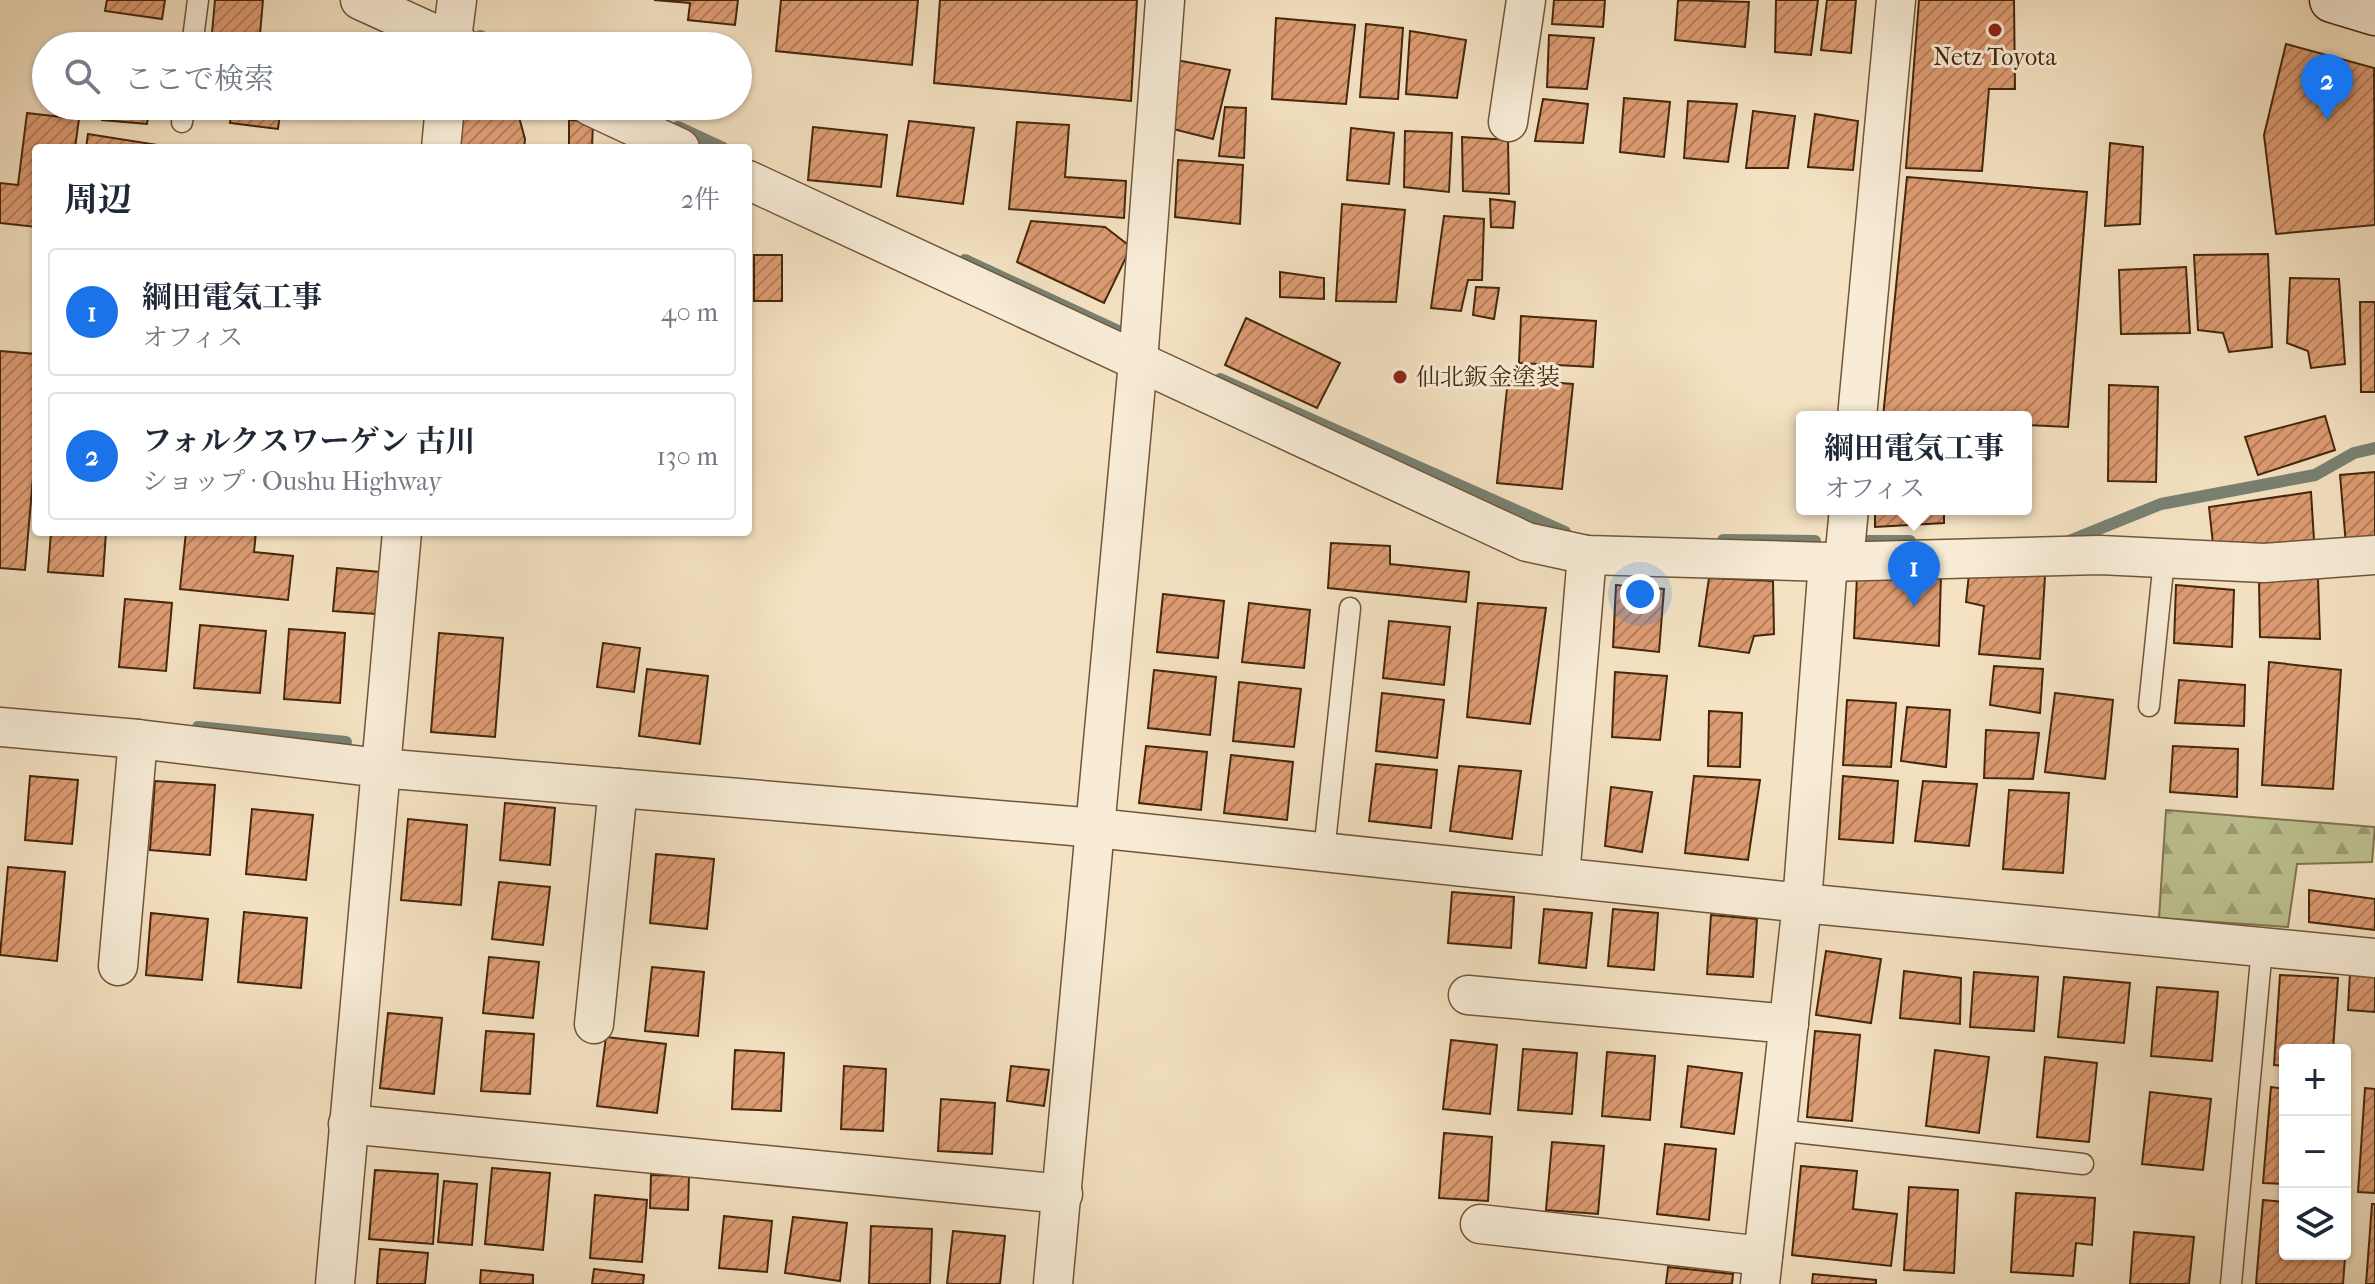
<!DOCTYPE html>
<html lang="ja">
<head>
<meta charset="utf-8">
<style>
	:root { --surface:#fff; --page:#f6f6f7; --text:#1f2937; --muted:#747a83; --line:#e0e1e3; --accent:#1a73e8 }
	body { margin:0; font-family:"IM FELL French Canon","Noto Serif JP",serif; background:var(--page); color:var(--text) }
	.controls { position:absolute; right:24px; bottom:24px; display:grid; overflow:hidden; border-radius:8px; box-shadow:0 2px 6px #0004 }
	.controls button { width:72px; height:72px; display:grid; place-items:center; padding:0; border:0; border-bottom:2px solid var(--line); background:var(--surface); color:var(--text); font:40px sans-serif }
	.you { position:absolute; left:1640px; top:594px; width:28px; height:28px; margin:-20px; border:6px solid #fff; border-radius:50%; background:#1a73e8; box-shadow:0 0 0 12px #1a73e833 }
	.badge { display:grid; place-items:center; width:52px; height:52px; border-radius:50%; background:var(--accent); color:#fff; font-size:26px; font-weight:700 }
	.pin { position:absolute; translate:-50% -66px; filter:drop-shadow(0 2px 4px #0008) }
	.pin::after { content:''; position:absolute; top:42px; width:28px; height:24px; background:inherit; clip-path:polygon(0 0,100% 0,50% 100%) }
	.popup { position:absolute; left:1796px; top:411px; width:236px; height:104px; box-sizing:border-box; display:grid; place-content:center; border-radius:8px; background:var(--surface); filter:drop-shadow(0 2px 6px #0005); font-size:26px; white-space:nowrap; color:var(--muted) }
	.popup b { font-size:30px; color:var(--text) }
	.popup::after { content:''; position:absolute; left:50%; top:100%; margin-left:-16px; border:16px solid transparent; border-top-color:var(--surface) }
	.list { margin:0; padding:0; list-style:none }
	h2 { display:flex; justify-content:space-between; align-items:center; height:104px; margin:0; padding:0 32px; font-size:34px }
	h2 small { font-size:26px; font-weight:400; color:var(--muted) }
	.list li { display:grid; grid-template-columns:52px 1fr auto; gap:24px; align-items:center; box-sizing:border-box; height:128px; margin:0 16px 16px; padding:0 16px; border:2px solid var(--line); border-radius:8px }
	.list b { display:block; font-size:30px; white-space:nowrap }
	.list p { margin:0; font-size:26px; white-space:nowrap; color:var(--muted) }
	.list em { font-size:26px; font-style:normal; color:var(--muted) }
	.icon { flex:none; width:44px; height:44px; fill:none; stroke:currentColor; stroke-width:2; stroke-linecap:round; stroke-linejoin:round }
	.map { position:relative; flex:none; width:2375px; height:1284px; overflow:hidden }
	.search { position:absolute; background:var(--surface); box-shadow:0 2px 6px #0004; left:32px; top:32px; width:720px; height:88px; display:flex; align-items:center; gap:20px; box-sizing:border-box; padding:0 28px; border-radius:44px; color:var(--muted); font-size:30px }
	.panel { position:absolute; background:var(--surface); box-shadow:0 2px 6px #0004; left:32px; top:144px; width:720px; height:392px; border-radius:8px }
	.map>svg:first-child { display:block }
</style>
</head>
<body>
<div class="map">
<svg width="2375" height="1284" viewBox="0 0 2375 1284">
	<defs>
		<pattern id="forest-firs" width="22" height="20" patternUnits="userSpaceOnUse" patternTransform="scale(2)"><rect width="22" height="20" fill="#bec291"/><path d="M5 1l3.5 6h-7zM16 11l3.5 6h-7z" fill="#9c9e75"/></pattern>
		<pattern id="building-hatch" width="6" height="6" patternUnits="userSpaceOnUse" patternTransform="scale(2)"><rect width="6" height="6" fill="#de9c73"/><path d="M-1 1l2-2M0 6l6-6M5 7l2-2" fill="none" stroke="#b67f5d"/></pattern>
	</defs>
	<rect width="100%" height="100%" fill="#f4e2c2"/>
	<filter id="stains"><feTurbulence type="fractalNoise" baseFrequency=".0025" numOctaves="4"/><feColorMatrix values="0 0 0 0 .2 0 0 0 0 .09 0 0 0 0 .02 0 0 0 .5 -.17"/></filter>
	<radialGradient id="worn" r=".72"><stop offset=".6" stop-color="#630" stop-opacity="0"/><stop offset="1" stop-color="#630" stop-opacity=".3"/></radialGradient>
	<!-- forest -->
	<polygon fill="url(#forest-firs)" stroke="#81744e" stroke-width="2" points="2166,810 2375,827 2372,862 2297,864 2288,927 2159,918"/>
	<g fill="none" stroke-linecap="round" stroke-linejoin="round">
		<!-- stream -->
		<g stroke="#798172" stroke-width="12">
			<polyline points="480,36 502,46"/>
			<polyline points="678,127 723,148"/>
			<polyline points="965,260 1118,331"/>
			<polyline points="1220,379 1565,532"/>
			<polyline points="1723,540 1815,541"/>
			<polyline points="1866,541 1910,541"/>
			<polyline points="2069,541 2161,504 2315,475 2354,453 2375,448"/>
			<polyline points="198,727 346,742"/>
		</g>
	</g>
	<!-- building -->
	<g fill="url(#building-hatch)" stroke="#44270b" stroke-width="2">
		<polygon points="107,0 165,0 162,19 105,11"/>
		<polygon points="215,0 263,0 259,46 211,44"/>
		<polygon points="654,0 738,0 735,25 688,20 690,3"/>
		<polygon points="781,0 918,0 912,65 776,51"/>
		<polygon points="940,0 1137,0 1131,101 934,83"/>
		<polygon points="1554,0 1605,0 1603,27 1552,24"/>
		<polygon points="1678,0 1749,2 1745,47 1675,40"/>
		<polygon points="1776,0 1818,0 1811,55 1775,52"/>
		<polygon points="1827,0 1856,0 1851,53 1821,50"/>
		<polygon points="1919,0 2014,0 2015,89 1989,89 1982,171 1906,168"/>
		<polygon points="1276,18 1355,25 1346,104 1272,99"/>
		<polygon points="1366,24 1403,28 1398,99 1360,97"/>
		<polygon points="1410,31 1466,40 1457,98 1406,94"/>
		<polygon points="1549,35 1594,38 1587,89 1547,87"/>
		<polygon points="2286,44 2374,68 2375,225 2276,234 2264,135"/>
		<polygon points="1176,60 1230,70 1213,139 1169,128"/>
		<polygon points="1624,98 1670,102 1664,157 1620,152"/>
		<polygon points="1543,99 1588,104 1583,143 1535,141"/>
		<polygon points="1688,101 1737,104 1728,162 1684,158"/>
		<polygon points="103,106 150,106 147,124 102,120"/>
		<polygon points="232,106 281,106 278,129 230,123"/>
		<polygon points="459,106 516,106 525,139 524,148 455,148"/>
		<polygon points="1225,107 1246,108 1244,158 1219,156"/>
		<polygon points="1753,111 1795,116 1788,168 1746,168"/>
		<polygon points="27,113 79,119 75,148 36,148 36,227 0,223 0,183 18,185"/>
		<polygon points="1815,114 1858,121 1853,170 1808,167"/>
		<polygon points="569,120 593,121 592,148 569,148"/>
		<polygon points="909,121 974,128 963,204 897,196"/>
		<polygon points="1017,122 1069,125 1065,177 1126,181 1124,218 1009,209"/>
		<polygon points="813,127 887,135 881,187 808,180"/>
		<polygon points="1351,128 1394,133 1389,184 1347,180"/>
		<polygon points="1405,131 1452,133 1449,192 1404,187"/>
		<polygon points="88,134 158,145 158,148 86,148"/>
		<polygon points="1462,137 1508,140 1509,194 1463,191"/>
		<polygon points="2110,143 2143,147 2140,224 2105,226"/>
		<polygon points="1178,160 1243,165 1240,224 1175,217"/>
		<polygon points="1907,177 2087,192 2068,427 2026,425 2026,417 1883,417"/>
		<polygon points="1490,199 1515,202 1513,228 1491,227"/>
		<polygon points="1342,204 1405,210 1396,302 1336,301"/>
		<polygon points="1444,216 1484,219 1482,280 1468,280 1461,311 1431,308"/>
		<polygon points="1031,221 1105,227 1131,247 1104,303 1017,262"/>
		<polygon points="2268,254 2272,347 2229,352 2223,333 2198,330 2194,255"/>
		<rect x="754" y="255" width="28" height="46"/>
		<polygon points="2186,267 2190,333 2121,334 2119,270"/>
		<polygon points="1280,272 1324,278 1324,299 1280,297"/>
		<polygon points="2290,278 2339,279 2345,364 2311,368 2308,351 2287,343"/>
		<polygon points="1476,287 1499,288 1494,319 1473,315"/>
		<polygon points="2360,302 2375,302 2375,392 2361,392"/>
		<polygon points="1521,316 1596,321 1593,367 1519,363"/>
		<polygon points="1246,318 1340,363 1317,408 1225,365"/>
		<polygon points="0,351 36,354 36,443 25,570 0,568"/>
		<polygon points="1508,379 1573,384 1562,489 1497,483"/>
		<polygon points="2109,385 2158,387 2156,482 2108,481"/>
		<polygon points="2325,416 2335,450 2258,475 2245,437"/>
		<polygon points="2375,472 2375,543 2346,545 2340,475"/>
		<polygon points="2311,492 2314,540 2258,550 2213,544 2209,507"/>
		<polygon points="1875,509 1944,509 1944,523 1875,527"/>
		<polygon points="51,532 106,532 103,576 48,572"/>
		<polygon points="186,532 256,532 254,552 293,556 288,600 180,589"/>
		<polygon points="1331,543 1390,546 1390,564 1469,572 1466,602 1328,588"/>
		<polygon points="337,568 380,572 376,614 333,611"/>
		<polygon points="1941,574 1939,646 1854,638 1857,577"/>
		<polygon points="1969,574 2045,576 2040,659 1979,654 1984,606 1966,602"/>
		<polygon points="1709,578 1773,581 1774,634 1754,636 1749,653 1699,646"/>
		<polygon points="2259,579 2318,579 2320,639 2260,637"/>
		<polygon points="1616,585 1664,589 1659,652 1613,647"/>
		<polygon points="2176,585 2234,590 2232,647 2174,643"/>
		<polygon points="1163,594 1224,601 1218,658 1157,652"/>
		<polygon points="125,599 172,603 166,671 119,667"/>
		<polygon points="1249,603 1310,610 1304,668 1242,662"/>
		<polygon points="1478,603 1546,608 1530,724 1467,717"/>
		<polygon points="1389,621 1450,627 1444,685 1383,678"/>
		<polygon points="200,625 266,631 260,693 194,688"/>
		<polygon points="289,629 345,633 340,703 284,699"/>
		<polygon points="439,633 503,638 495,737 431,732"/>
		<polygon points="603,643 640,648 634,692 597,687"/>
		<polygon points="2269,662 2341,670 2333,789 2262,785"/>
		<polygon points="1994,666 2043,669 2040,713 1990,705"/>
		<polygon points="647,669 708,676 700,744 639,736"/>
		<polygon points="1154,670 1216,677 1210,735 1148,728"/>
		<polygon points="1615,672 1667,676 1660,740 1612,737"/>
		<polygon points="2179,680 2245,685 2244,726 2175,723"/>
		<polygon points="1239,682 1301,689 1294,747 1233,741"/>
		<polygon points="1382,693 1444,700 1437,758 1376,751"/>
		<polygon points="2055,693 2113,700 2105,779 2045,772"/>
		<polygon points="1847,700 1896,703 1891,767 1843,765"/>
		<polygon points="1907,707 1950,710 1946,767 1901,761"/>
		<polygon points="1709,711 1742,713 1740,767 1708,766"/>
		<polygon points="1986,730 2039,733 2033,779 1984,778"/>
		<polygon points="1146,746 1207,752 1201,810 1139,803"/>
		<polygon points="2173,746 2238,749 2237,797 2170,792"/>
		<polygon points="1231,755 1293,762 1287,820 1224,813"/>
		<polygon points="1376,764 1437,770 1431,828 1369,821"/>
		<polygon points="1459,766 1521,771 1512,839 1450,831"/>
		<polygon points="30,776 78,780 72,844 25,840"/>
		<polygon points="1694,776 1760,780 1748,860 1685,853"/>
		<polygon points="1843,776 1898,781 1893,843 1839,839"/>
		<polygon points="155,781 215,785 210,855 150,850"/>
		<polygon points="1923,781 1977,784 1969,846 1915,841"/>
		<polygon points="1611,787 1652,792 1642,852 1605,846"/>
		<polygon points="2009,790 2069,793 2063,873 2003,869"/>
		<polygon points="505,803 555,808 550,865 500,860"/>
		<polygon points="252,809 313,815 306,880 246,874"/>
		<polygon points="408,819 467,825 461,905 401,900"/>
		<polygon points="656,854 714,859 707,929 650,923"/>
		<polygon points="8,867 65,872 57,961 0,955"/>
		<polygon points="499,882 550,887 543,945 492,939"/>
		<polygon points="2309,890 2375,899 2375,930 2309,922"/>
		<polygon points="1452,892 1514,897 1511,948 1448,943"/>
		<polygon points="1544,909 1592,913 1586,968 1539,963"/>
		<polygon points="1613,909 1658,913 1654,970 1608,966"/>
		<polygon points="244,912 307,918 301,988 238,982"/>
		<polygon points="151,913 208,919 202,980 146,975"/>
		<polygon points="1711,915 1757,919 1753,977 1707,974"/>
		<polygon points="1826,951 1881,959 1871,1023 1816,1015"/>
		<polygon points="489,957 539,962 533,1018 483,1013"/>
		<polygon points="652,967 704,972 698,1036 645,1031"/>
		<polygon points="1904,971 1961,978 1960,1024 1900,1018"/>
		<polygon points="1974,972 2038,977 2034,1031 1970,1027"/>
		<polygon points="2350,972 2375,974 2375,1012 2348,1010"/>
		<polygon points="2280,975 2338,978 2333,1050 2285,1050 2285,1066 2274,1065"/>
		<polygon points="2064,977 2130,983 2124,1043 2058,1037"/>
		<polygon points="2157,987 2218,992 2212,1061 2151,1056"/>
		<polygon points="388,1013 442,1018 434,1094 380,1088"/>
		<polygon points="486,1031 534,1034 530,1094 481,1091"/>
		<polygon points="1815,1031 1860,1035 1852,1121 1807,1117"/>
		<polygon points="606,1037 666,1044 657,1113 597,1106"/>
		<polygon points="1451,1040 1497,1045 1490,1114 1443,1109"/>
		<polygon points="1523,1049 1577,1053 1572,1114 1518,1110"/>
		<polygon points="735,1050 784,1053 781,1111 732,1109"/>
		<polygon points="1935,1050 1989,1057 1979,1133 1926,1126"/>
		<polygon points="1607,1052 1655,1056 1650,1120 1602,1116"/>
		<polygon points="2045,1057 2097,1063 2089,1142 2037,1137"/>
		<polygon points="844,1066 886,1069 883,1131 841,1129"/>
		<polygon points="1011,1066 1049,1070 1044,1106 1007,1101"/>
		<polygon points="1688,1066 1742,1073 1734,1134 1681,1127"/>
		<polygon points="2271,1087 2285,1089 2285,1184 2263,1183"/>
		<polygon points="2365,1088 2375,1089 2375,1193 2358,1192"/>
		<polygon points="2150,1092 2211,1099 2203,1170 2142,1164"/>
		<polygon points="941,1099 995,1103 992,1154 938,1151"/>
		<polygon points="1444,1133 1492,1137 1488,1201 1439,1198"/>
		<polygon points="1552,1142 1604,1146 1598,1214 1546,1210"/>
		<polygon points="1665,1144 1716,1149 1709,1220 1657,1214"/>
		<polygon points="1801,1166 1857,1171 1853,1209 1897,1214 1891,1266 1792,1255"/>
		<polygon points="492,1168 550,1173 543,1250 485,1244"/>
		<polygon points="375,1170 438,1174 433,1244 369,1239"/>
		<polygon points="651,1175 689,1176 688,1210 650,1208"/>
		<polygon points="444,1181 477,1184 472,1245 438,1242"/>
		<polygon points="1909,1187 1958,1190 1954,1273 1904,1270"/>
		<polygon points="2016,1193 2095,1198 2092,1245 2076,1243 2073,1276 2011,1272"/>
		<polygon points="595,1195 647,1200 642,1262 590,1258"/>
		<polygon points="2263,1200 2285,1202 2285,1254 2345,1254 2346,1244 2343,1284 2256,1284"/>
		<polygon points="2372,1204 2375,1204 2375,1284 2366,1284"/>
		<polygon points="724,1216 772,1221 767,1272 719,1268"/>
		<polygon points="793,1217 847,1223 840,1281 785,1273"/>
		<polygon points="871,1226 932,1229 930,1284 869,1284"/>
		<polygon points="953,1231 1005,1236 1000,1284 947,1284"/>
		<polygon points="2134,1232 2194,1237 2189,1284 2130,1284"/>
		<polygon points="380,1249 428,1253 425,1284 377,1284"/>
		<polygon points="1668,1267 1733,1274 1732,1284 1666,1284"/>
		<polygon points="594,1269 644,1275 643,1284 592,1284"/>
		<polygon points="481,1270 533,1275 533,1284 480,1284"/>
		<polygon points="1813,1274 1876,1280 1876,1284 1812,1284"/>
	</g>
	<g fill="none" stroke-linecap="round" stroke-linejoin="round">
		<defs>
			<g id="lane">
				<polyline points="192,46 198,0"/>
				<polyline points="182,122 184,106"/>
				<polyline points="2149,706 2164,560"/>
				<polyline points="1324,852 1350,608"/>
				<polyline points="1777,1130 2083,1164"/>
				<polyline points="2231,1284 2262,948"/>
			</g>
			<g id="street">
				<polyline points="360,0 461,46"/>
				<polyline points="451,46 457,0"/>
				<polyline points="590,106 680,148"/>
				<polyline points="1508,122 1526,0"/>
				<polyline points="441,148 445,106"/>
				<polyline points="748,180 1527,542 1587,555 1828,562 2100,555 2264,563 2375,555"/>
				<polyline points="1857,417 1896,0"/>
				<polyline points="1844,561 1849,509"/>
				<polyline points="1828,562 1802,903 2375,958"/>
				<polyline points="0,727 138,739 380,768 1096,828 1802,903 1760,1284"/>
				<polyline points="1560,877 1587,555"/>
				<polyline points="118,966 138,739"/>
				<polyline points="1468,995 1789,1024"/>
				<polyline points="594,1024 618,788"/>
				<polyline points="348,1124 1063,1194"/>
				<polyline points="1480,1224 1763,1256"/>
				<polyline points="335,1284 402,532"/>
				<polyline points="1053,1284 1138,362 1165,0"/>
			</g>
			<polyline id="secondary" points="2332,0 2375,13"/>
		</defs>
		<!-- lane casing -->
		<use href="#lane" stroke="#705639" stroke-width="23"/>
		<!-- street casing -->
		<use href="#street" stroke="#705639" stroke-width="41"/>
		<!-- secondary casing -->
		<use href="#secondary" stroke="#44270b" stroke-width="47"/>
		<!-- lane -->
		<use href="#lane" stroke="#f8ecd7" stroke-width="20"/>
		<!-- street -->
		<use href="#street" stroke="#f8ecd7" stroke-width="38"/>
		<!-- secondary -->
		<use href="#secondary" stroke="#f8ecd7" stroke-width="44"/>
	</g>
	<!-- markers -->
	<g fill="#8f2418" stroke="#f8ecd7" stroke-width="3">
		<circle cx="1995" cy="30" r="8"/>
		<circle cx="1400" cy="377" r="8"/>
	</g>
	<g text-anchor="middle" stroke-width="6" stroke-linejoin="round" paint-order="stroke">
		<!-- poi labels -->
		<g font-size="24" fill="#44270b" stroke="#f8ecd7">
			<text x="1995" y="65">Netz Toyota</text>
			<text x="1416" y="385" text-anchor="start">仙北鈑金塗装</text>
		</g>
	</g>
	<rect width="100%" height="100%" filter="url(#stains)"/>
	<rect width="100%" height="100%" fill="url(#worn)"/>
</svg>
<div class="controls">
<button>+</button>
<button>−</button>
<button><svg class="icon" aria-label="layers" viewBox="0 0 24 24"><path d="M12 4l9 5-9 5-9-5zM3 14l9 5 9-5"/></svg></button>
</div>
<div class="you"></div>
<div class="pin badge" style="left:1914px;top:607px">1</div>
<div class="popup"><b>綱田電気工事</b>オフィス</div>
<div class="pin badge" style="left:2327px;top:120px">2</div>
<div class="search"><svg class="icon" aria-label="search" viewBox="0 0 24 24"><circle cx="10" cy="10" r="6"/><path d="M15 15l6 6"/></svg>ここで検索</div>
<section class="panel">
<h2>周辺<small>2件</small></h2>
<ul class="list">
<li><span class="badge">1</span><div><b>綱田電気工事</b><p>オフィス</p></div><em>40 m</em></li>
<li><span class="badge">2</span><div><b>フォルクスワーゲン 古川</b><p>ショップ · Oushu Highway</p></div><em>130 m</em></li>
</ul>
</section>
</div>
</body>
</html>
